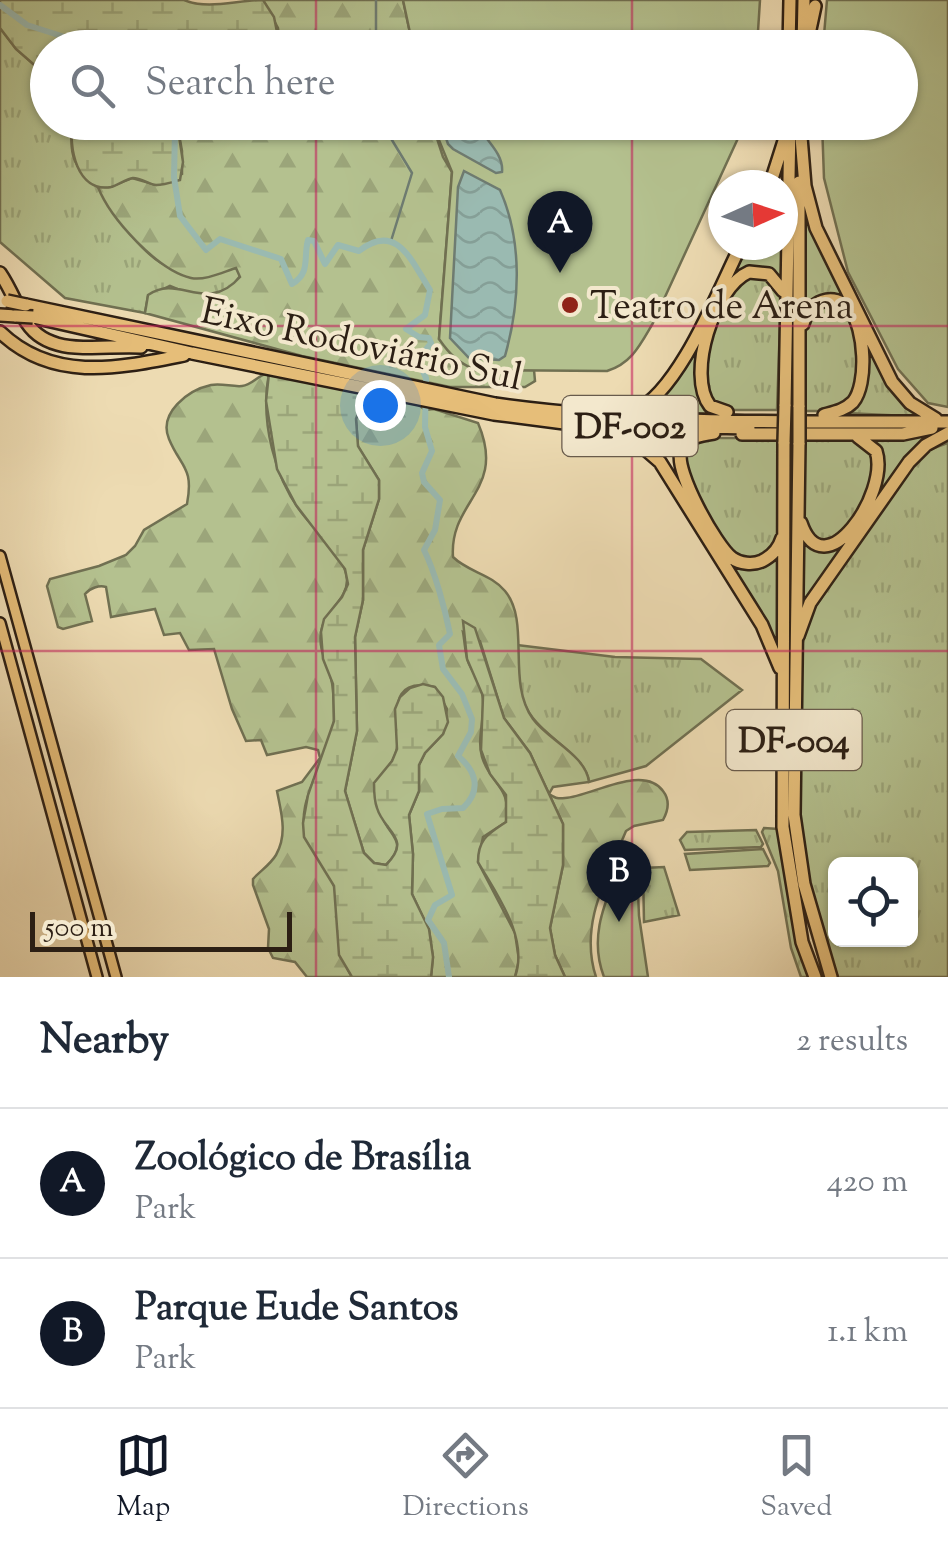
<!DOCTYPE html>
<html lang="en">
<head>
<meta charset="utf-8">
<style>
	body { margin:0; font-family:"Sorts Mill Goudy",serif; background:#f2f2f3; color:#1f2937 }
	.controls { position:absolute; right:30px; bottom:30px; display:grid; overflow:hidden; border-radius:15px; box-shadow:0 2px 8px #0004 }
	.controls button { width:90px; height:90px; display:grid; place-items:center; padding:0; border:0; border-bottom:2px solid #e0e1e3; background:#fff; color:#1f2937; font:50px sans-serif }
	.compass { position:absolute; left:708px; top:170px; width:90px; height:90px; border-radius:50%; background:#fff; box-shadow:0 2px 8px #0004; rotate:87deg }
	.scale { position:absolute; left:30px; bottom:25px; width:262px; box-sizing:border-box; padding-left:10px; border:5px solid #2c1f14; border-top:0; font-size:28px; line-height:35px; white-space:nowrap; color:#2c1f14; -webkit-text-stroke:8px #f3e8cd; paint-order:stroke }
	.you { position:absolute; left:380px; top:405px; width:35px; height:35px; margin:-25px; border:8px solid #fff; border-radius:50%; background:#1a73e8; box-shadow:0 0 0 15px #1a73e833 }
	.badge { display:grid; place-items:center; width:65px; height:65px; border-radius:50%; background:#111827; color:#fff; font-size:32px; font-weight:700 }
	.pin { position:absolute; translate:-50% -82px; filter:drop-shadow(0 2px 5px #0008) }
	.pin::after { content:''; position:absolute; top:52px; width:35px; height:30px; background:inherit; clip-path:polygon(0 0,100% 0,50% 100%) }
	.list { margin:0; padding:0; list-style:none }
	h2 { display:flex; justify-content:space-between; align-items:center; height:130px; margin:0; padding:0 40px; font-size:42px }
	h2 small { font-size:32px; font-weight:400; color:#747a83 }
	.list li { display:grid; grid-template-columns:65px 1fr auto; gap:30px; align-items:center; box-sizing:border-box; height:150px; padding:0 40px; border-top:2px solid #e0e1e3 }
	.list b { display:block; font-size:38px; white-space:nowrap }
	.list p { margin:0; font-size:32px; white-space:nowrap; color:#747a83 }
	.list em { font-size:32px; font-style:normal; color:#747a83 }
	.icon { flex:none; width:55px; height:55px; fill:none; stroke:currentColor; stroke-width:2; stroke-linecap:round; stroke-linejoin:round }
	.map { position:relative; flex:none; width:948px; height:977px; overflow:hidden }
	.search { position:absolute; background:#fff; box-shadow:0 2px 8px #0004; left:30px; right:30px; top:30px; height:110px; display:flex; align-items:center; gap:25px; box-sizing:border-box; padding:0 35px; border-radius:55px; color:#747a83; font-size:38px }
	.sheet { height:430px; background:#fff }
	nav { display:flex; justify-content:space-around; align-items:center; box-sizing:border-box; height:140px; border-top:2px solid #e0e1e3; background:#fff; font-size:28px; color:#747a83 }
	nav a { display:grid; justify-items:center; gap:5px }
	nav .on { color:#111827 }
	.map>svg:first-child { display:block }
	.grass { fill:url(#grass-tufts); stroke:#707052; stroke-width:2.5; fill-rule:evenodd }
	.forest { fill:url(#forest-firs); stroke:#707052; stroke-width:2.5 }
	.wetland { fill:url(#wetland-marsh); stroke:#707052; stroke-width:2.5 }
	.park { fill:#b4c18f; stroke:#707052; stroke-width:2.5 }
	.water { fill:url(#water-waves); stroke:#6e7c72; stroke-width:2.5 }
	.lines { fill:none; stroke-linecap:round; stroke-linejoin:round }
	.stream { stroke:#6e7c72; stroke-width:2.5 }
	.river { stroke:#9abab1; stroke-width:6 }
	.major-casing { stroke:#2c1f14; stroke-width:14 }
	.highway-casing { stroke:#2c1f14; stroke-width:16 }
	.major { stroke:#e6be79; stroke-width:9 }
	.highway { stroke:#e6be79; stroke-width:11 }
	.highway-bridge-casing { stroke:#2c1f14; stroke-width:16; stroke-linecap:butt }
	.highway-bridge { stroke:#e6be79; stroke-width:11 }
	.grid { fill:none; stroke:#c2185b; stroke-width:2.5; stroke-opacity:0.55 }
	.poi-dot { fill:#8f2418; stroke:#f3e8cd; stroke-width:4 }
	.labels { text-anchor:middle; stroke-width:8; stroke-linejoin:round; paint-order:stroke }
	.shield { fill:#f3e8cd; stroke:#685b4c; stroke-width:2.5 }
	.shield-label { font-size:35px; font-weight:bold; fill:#2c1f14 }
	.poi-label { font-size:38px; fill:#2c1f14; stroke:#f3e8cd; text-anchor:start }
	.street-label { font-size:38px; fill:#2c1f14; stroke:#f3e8cd }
</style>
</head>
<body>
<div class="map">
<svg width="948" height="977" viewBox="0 0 948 977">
	<defs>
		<pattern id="grass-tufts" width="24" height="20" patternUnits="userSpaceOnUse" patternTransform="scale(2.5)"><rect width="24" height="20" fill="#b4c18f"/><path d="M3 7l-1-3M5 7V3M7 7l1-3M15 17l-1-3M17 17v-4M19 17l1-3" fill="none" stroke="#9ba57a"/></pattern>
		<pattern id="forest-firs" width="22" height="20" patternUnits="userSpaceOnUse" patternTransform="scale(2.5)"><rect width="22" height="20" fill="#b4c18f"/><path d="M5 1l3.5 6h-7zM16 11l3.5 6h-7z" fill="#9ba57a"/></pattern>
		<pattern id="wetland-marsh" width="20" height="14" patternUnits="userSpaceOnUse" patternTransform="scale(2.5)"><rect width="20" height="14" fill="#b4c18f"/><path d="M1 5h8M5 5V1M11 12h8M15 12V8" fill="none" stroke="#9ba57a"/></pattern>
		<pattern id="water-waves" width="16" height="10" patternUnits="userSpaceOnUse" patternTransform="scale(2.5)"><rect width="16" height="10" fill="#9abab1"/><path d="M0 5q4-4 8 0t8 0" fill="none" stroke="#859f97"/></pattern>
	</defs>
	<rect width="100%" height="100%" fill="#eddbb2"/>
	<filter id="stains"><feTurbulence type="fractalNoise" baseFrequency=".002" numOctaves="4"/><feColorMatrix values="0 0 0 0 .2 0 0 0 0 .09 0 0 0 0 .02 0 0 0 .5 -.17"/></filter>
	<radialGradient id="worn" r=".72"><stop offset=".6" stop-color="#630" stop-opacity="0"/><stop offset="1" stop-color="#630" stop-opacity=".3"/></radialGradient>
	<path class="grass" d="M 0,28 L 16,49 L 47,76 L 48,122 L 73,123 C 71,135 70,149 75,161 C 81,175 94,180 100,190 C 113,214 146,261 174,269 C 188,274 221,268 237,268 L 240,276 C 236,281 233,286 228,289 C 213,299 185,293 170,286 L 148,296 L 145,313 L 65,298 L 0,242 Z
		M 803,198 L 854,312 L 815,299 L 802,312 Z
		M 744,245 L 783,245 L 782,281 L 775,274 L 744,269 L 730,279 Z
		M 763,274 L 781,294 L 777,410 L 729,410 L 708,399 C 700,344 713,325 739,279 Z
		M 835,304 C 865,326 858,364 854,397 L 831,411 L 805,411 L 805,328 L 814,307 Z
		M 712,311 C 702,344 681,389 714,413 L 637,414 L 668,392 Z
		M 859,322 L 890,385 L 927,417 L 846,413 C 877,383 864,361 859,322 Z
		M 936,435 L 862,522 L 879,484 L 874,442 L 868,437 Z
		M 702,438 L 778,438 C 778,463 783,519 776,539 C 774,548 770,553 762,556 C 724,575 692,483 682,457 L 685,450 Z
		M 805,438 C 837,439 862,430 876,464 L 860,513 L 830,541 L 815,538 L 803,523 Z
		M 948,443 L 948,977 L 838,977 L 814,918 L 797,829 L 799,659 L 809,616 L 845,563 L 923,452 ZM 836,864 L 910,864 L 910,939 L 836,939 Z
		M 800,534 L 836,547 L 853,536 L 799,619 Z
		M 713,538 L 738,564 L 782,548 L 780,655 Z
		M 517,645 L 615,657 L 701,659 L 742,690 L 646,766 L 589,782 C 586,755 541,736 527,709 C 516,689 518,667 517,645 Z
		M 764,828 L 778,829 L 811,977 L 801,977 L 791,948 L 778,871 L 762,832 Z
		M 756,830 L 763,844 L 761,847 L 685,850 L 680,840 L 687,832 Z
		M 664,867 L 679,915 L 644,922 L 643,868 Z"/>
	<path class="forest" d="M 263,0 L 403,0 L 413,47 L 280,47 L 278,28 Z
		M 177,123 L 432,123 L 443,157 L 452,172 L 439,339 L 475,370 L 534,370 L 535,381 L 525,387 L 450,387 L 302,356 L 145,313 L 148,295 C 179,273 206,315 240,277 L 236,268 C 223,272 205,281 191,278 C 157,270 110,218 98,187 L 110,187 L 132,178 L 156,185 L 182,174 L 182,151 Z
		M 269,373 C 260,420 274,480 305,517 C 318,533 345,556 347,579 C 348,600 324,611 321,632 C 318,652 329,664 332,683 C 334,694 334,709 334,721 C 333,743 310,781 305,807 C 297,849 326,855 335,889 C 342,921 333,948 352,977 L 307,977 L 295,962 L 273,958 L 268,948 L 269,929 L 253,885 L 253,879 C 260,871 270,865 276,855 C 288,834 281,812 277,791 L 302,782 L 320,758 L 318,750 L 306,747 L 267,755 L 261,740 L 246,741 L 232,709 L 214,649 L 189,650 L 180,633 L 164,635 L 155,609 L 111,617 L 106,587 C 99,585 90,588 85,594 L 92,621 L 63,629 L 58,627 L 47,586 L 50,579 L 99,566 L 126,555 L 135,546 L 144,530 L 187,504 C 194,467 181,468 169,439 C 158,413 188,390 211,385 C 222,383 232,387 242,386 C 253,385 257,375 269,373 Z
		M 365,394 L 414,401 L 425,410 L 434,409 L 478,423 C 507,491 449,500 453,557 C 468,572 491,574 505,591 C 531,622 506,682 533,719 C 548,740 586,755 589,782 L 553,787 L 549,794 C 556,798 557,799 565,798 C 590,797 643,763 663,791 C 670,800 668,811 663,820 L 634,826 L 626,831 C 606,879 579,925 596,977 L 565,977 L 555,955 L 550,928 L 563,865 L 563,824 L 530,753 L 504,718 L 480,641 L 463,632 C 465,643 465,655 469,664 C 474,674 480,682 482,693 C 487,715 476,736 482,757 C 491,786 512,786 506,822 L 483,837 L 478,862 L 515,933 L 519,960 L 515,977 L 431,977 L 433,957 L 429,930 L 412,894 L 413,854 L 409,815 L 419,791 L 419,765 L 425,753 L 443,734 L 447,709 L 435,687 C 384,676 401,719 397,748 C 395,762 383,773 375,783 C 377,794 378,805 382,816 C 389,837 410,841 386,865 L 374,863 L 364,853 L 345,791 L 357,731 L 355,637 L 363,600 L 363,550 L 379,499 L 379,480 L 358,447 L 356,419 Z"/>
	<path class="wetland" d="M 0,0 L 184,0 C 208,10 237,0 263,0 L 274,17 L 280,47 L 151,48 L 127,42 L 115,44 L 114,47 L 48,48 L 47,76 L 16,49 L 0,28 Z
		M 73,123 L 177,123 L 183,162 L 180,180 C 173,182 164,185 156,185 C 149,184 141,178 133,178 C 126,179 118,185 111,187 C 77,193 68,147 73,123 Z
		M 269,373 L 365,394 L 356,419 L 358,446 L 379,480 L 379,499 L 363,550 L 363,600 L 355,637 L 357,731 L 345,791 L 364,853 L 374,863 L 386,865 C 413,838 384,832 377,808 C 374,800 374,791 374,783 L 392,761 L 397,749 L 395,709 L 400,697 L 410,688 L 423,684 L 435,687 L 443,697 L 448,722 L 443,734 L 425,753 L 419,765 L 419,791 L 409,815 L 413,854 L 412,894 L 429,929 L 433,957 L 431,977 L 352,977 L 339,955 L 334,886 L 304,837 L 303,823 L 308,795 L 334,721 L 333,684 L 323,659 L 321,632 L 324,619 L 342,597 L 348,584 L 345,569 L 296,505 L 277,469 L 266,401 Z
		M 463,621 L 475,628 L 504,718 L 530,753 L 563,824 L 563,865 L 550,928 L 555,955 L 565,977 L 515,977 C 529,938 497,895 478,862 C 478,839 488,834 506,822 L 506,795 L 490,774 L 481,750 L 483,696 L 467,659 Z"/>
	<path class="park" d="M 403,0 L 760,0 L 757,47 L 413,47 Z
		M 827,0 L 948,0 L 948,407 L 928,403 L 898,369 L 848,272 L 824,178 L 822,123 L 900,122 L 900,48 L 823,47 Z
		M 432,123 L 745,123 L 653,323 C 640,345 632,363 607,371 L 475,370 C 458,362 450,355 439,339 L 452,172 Z
		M 763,849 L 770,863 L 768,866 L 690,870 L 685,854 Z
		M 637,867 L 639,916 L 648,977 L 604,977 C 589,938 604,905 618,869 Z"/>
	<path class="water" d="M 441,123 L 463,123 L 469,128 L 471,123 L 476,123 C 484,139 504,153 502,172 L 496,173 L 453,149 L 448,144 Z
		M 464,171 L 500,190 C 523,242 520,303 505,356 L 499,360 L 469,358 L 450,338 L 458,187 Z"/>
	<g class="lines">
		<path class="stream" d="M 376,0 L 376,48
			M 381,122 L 412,173 L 391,241"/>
		<path class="river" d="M 0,5 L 27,25 L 71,39 L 78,48
			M 156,122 L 175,131 L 174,177 L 180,216 L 206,250 L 220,239 L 281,259 L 292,284 C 311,273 303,258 308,240 L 314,241 L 325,264 L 338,245 L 359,251 C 397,221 412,262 430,290 L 425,315 L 406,329 L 419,337 L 429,338 L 431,343 L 418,360 L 426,378 L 425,427 L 432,451 L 422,473 L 424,482 L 440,500 L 435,530 L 424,550 C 435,572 445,609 450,634 L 439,645 L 443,669 L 462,694 L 472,719 L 471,732 L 458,756 C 476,771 482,790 463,808 L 442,809 L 427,814 L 452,895 L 435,905 L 428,920 L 444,943 L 449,977"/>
		<g class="major-casing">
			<path id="major" d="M 0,556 L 116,977
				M 0,623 L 97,977"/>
		</g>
		<g class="highway-casing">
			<path id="highway" d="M 809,34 L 815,6
				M 789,48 L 790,0
				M 803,48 L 804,0
				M 801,137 L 805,186 L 816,228 L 892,382 L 910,403 L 936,419
				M 799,182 L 799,407
				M 770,185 L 784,141
				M 0,273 C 11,289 17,307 27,323 C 51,359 104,344 141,347
				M 26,305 L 495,404 C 645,425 797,422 948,422
				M 0,315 L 16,316
				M 33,317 L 192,353 L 494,414 L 572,424 L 749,428
				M 803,324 C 808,302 834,290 850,310 C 865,328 868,384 853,402 C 845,410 835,412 824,415
				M 0,332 C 53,383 119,368 184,355
				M 785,406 L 790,122
				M 635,411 C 679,392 719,289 741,245
				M 727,412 L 710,406 C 686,375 714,287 749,272 L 769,274 L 783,291
				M 597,431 L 638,443 L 660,462 L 762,625 L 780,668
				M 714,433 C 700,435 686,437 681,452 C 674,470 716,546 732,558 C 740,564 753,565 762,561 C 772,556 779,548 782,538
				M 742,434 L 903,434 L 932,428
				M 784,442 L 783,827 L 802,942 L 815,977
				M 799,443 L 794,815 L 804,884 L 831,977
				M 801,523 C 824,590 890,493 876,451 L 858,437
				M 798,636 L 810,603 L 909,462 L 926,445 L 948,433"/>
		</g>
		<use href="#major" class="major"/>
		<use href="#highway" class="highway"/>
		<g class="highway-bridge-casing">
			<path id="highway-bridge" d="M 7,301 L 26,305
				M 16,316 L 33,317
				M 784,442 L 785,406
				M 799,443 L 799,407"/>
		</g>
		<use href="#highway-bridge" class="highway-bridge"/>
	</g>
	<path class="grid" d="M 316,0 L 316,48M 632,0 L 632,48M 316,122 L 316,977M 632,122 L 632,977M 0,326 L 948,326M 0,651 L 948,651"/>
	<circle class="poi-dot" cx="570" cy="305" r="10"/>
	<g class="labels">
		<g class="shield">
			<rect x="562.5" y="396" width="135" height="60" rx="8"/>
			<rect x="726.5" y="710" width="135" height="60" rx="8"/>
		</g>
		<g class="shield-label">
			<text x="630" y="438">DF-002</text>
			<text x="794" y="752">DF-004</text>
		</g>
		<g class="poi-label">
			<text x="590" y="318">Teatro de Arena</text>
		</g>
		<g class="street-label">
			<text transform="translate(362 343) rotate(12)" y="13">Eixo Rodoviário Sul</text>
		</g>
	</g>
	<rect width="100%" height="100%" filter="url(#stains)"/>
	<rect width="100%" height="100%" fill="url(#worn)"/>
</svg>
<div class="controls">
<button><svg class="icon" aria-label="locate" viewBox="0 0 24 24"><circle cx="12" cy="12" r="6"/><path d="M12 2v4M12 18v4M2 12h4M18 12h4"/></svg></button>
</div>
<svg class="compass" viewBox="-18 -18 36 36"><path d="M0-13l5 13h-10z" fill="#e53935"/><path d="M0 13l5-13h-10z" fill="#747a83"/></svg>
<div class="scale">500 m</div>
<div class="you"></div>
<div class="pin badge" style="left:560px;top:273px">A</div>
<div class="pin badge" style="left:619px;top:922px">B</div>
<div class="search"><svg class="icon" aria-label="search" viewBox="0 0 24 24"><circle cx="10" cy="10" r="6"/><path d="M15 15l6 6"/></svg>Search here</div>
</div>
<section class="sheet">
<h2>Nearby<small>2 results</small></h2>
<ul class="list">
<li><span class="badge">A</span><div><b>Zoológico de Brasília</b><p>Park</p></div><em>420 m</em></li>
<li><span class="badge">B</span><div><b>Parque Eude Santos</b><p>Park</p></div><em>1.1 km</em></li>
</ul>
</section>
<nav>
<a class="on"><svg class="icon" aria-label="map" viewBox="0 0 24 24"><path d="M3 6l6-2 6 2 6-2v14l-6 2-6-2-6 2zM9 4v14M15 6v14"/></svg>Map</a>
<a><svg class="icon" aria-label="directions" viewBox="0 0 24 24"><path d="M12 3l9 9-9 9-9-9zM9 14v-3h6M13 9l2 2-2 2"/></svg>Directions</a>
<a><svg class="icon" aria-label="saved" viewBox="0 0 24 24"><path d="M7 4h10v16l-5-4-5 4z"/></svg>Saved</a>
</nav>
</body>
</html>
